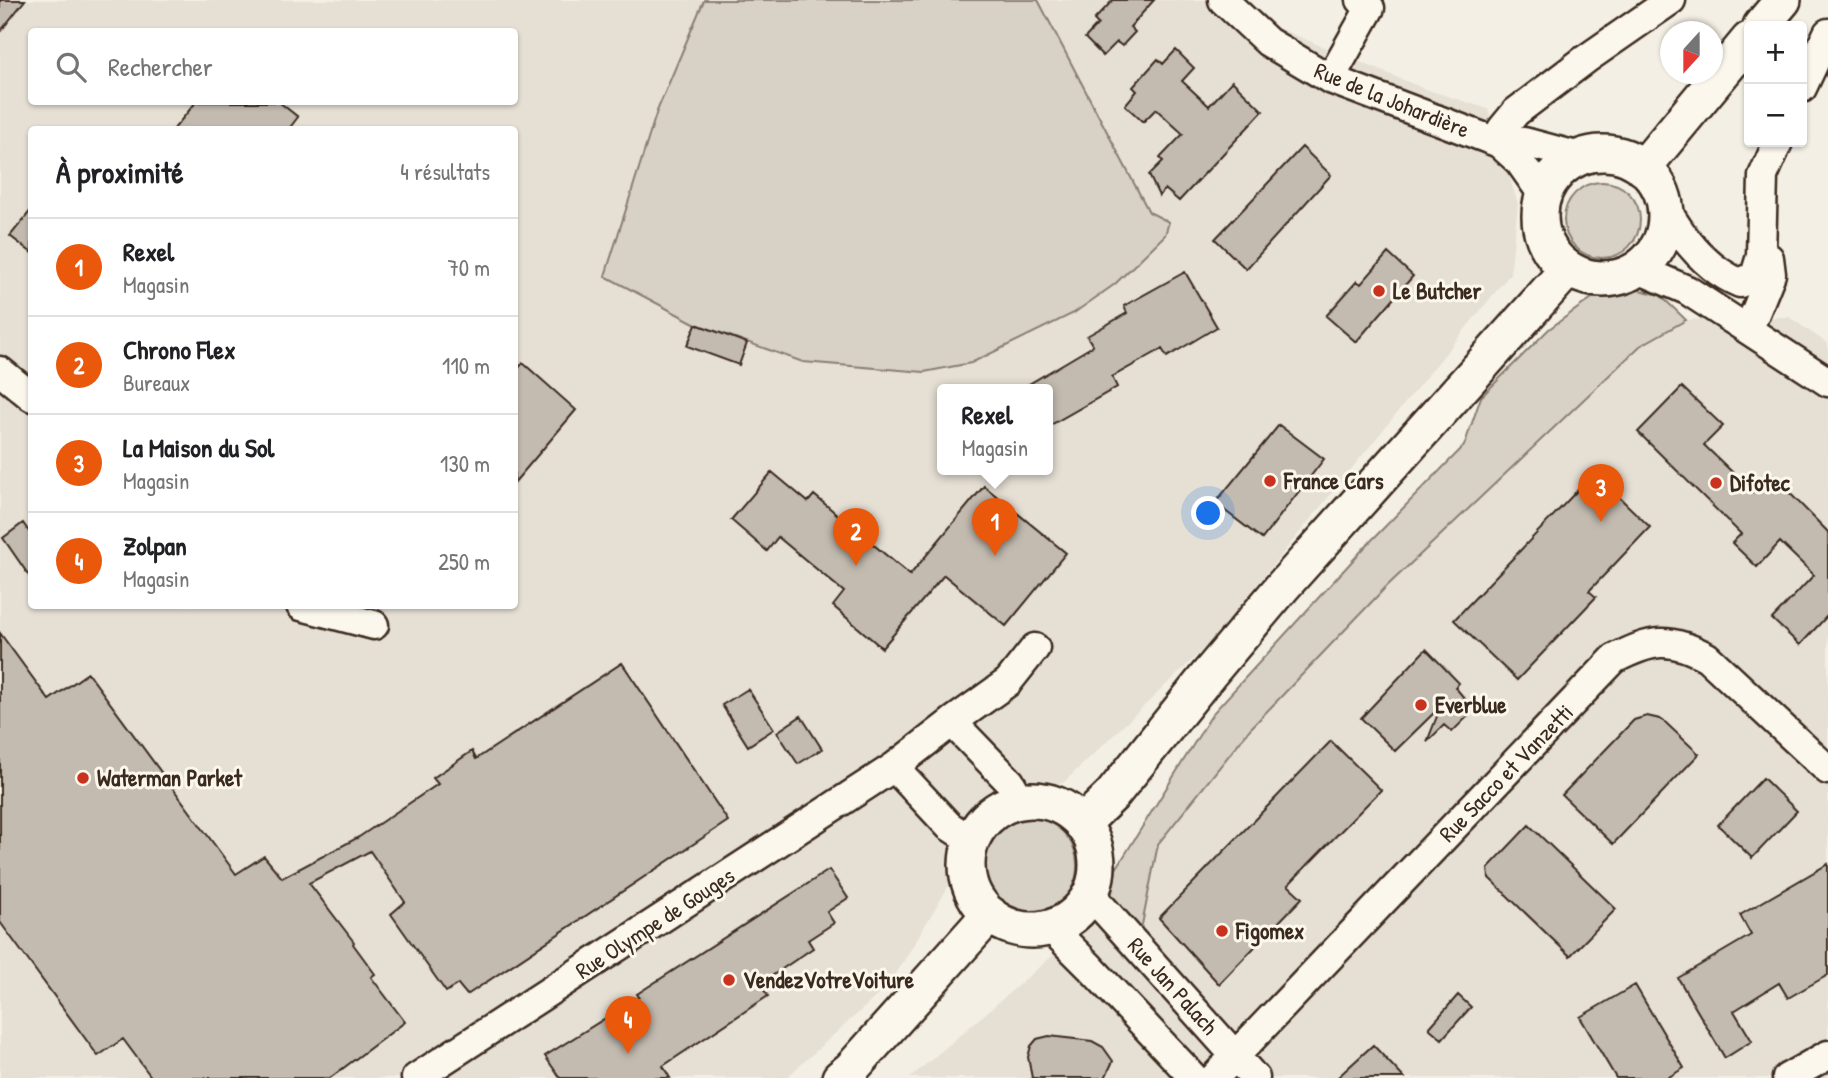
<!DOCTYPE html>
<html lang="fr">
<head>
<meta charset="utf-8">
<style>
	body { margin:0; font-family:"Patrick Hand",sans-serif; background:#f2f2f2; color:#202124 }
	.controls { position:absolute; right:21px; top:21px; display:grid; overflow:hidden; border-radius:7px; box-shadow:0 2px 5px #0004 }
	.controls button { width:63px; height:63px; display:grid; place-items:center; padding:0; border:0; border-bottom:2px solid #e0e0e0; background:#fff; color:#202124; font:35px sans-serif }
	.compass { position:absolute; left:1660px; top:21px; width:63px; height:63px; border-radius:50%; background:#fff; box-shadow:0 2px 5px #0004; rotate:201deg }
	.you { position:absolute; left:1209px; top:514px; width:24px; height:24px; margin:-18px; border:5px solid #fff; border-radius:50%; background:#1a73e8; box-shadow:0 0 0 10px #1a73e833 }
	.badge { display:grid; place-items:center; width:46px; height:46px; border-radius:50%; background:#ea580c; color:#fff; font-size:23px; font-weight:700 }
	.pin { position:absolute; translate:-50% -58px; filter:drop-shadow(0 2px 4px #0008) }
	.pin::after { content:''; position:absolute; top:37px; width:24px; height:21px; background:inherit; clip-path:polygon(0 0,100% 0,50% 100%) }
	.popup { position:absolute; left:937px; top:384px; width:116px; height:91px; box-sizing:border-box; display:grid; place-content:center; border-radius:7px; background:#fff; filter:drop-shadow(0 2px 5px #0005); font-size:23px; white-space:nowrap; color:#757577 }
	.popup b { font-size:26px; color:#202124 }
	.popup::after { content:''; position:absolute; left:50%; top:100%; margin-left:-14px; border:14px solid transparent; border-top-color:#fff }
	.list { margin:0; padding:0; list-style:none }
	h2 { display:flex; justify-content:space-between; align-items:center; height:91px; margin:0; padding:0 28px; font-size:30px }
	h2 small { font-size:23px; font-weight:400; color:#757577 }
	.list li { display:grid; grid-template-columns:46px 1fr auto; gap:21px; align-items:center; box-sizing:border-box; height:98px; padding:0 28px; border-top:2px solid #e0e0e0 }
	.list b { display:block; font-size:26px; white-space:nowrap }
	.list p { margin:0; font-size:23px; white-space:nowrap; color:#757577 }
	.list em { font-size:23px; font-style:normal; color:#757577 }
	.icon { flex:none; width:38px; height:38px; fill:none; stroke:currentColor; stroke-width:2; stroke-linecap:round; stroke-linejoin:round }
	.map { position:relative; flex:none; width:1828px; height:1078px; overflow:hidden }
	.search { position:absolute; background:#fff; box-shadow:0 2px 5px #0004; left:28px; top:28px; width:490px; height:77px; display:flex; align-items:center; gap:18px; box-sizing:border-box; padding:0 24px; border-radius:7px; color:#757577; font-size:26px }
	.panel { position:absolute; background:#fff; box-shadow:0 2px 5px #0004; left:28px; top:126px; width:490px; height:483px; border-radius:7px }
	.map>svg:first-child { display:block }
	.built { fill:#e5dfd4; fill-rule:evenodd }
	.green { fill:#d8d1c6; stroke:#8a7e72; stroke-width:2 }
	.building { fill:#c3bbb0; stroke:#3b2a1e; stroke-width:2 }
	.lines { fill:none; stroke-linecap:round; stroke-linejoin:round }
	.minor-casing { stroke:#3b2a1e; stroke-width:33 }
	.major-casing { stroke:#3b2a1e; stroke-width:40 }
	.minor { stroke:#fbf7ec; stroke-width:28 }
	.major { stroke:#fbf7ec; stroke-width:35 }
	.poi-dot { fill:#c8321e; stroke:#fbf7ec; stroke-width:2.5 }
	.labels { text-anchor:middle; stroke-width:6; stroke-linejoin:round; paint-order:stroke }
	.street-label { font-size:23px; fill:#3b2a1e; stroke:#fbf7ec }
	.poi-label { font-size:23px; font-weight:bold; fill:#3b2a1e; stroke:#fbf7ec; text-anchor:start }
</style>
</head>
<body>
<div class="map">
<svg width="1828" height="1078" viewBox="0 0 1828 1078">
	<rect width="100%" height="100%" fill="#f3efe4"/>
	<filter id="ink" filterUnits="userSpaceOnUse"><feTurbulence type="fractalNoise" baseFrequency=".0143" numOctaves="2"/><feDisplacementMap in="SourceGraphic" scale="14" xChannelSelector="R" yChannelSelector="G"/><feConvolveMatrix kernelMatrix="1 2 1 2 8 2 1 2 1" color-interpolation-filters="sRGB"/></filter>
	<g filter="url(#ink)">
		<path class="built" d="M 0,0 L 1248,0 L 1278,28 L 1425,89 L 1488,109 L 1518,204 L 1510,274 L 1208,645 L 1063,783 L 1030,785 L 1004,791 L 981,805 L 949,848 L 948,887 L 890,984 L 786,1078 L 0,1078 ZM 32,32 L 514,32 L 514,102 L 32,102 ZM 32,130 L 514,130 L 514,606 L 32,606 ZM 942,390 L 1048,390 L 1048,470 L 942,470 Z
			M 1789,317 L 1828,344 L 1828,1078 L 910,1078 L 1077,935 L 1111,898 L 1141,929 L 1158,844 L 1250,729 L 1386,587 L 1640,346 L 1686,320 Z"/>
		<path class="green" d="M 704,0 L 1038,0 L 1149,212 L 1169,222 L 1165,235 L 1115,284 L 1074,313 L 971,363 L 924,372 L 803,362 L 696,324 L 605,276 L 657,111 Z
			M1564 220a38 38 0 1 1 76 0a38 38 0 1 1-76 0Z
			M 1639,290 L 1660,295 L 1686,320 L 1640,346 L 1386,587 L 1250,729 L 1158,844 L 1141,930 L 1111,898 L 1116,869 L 1213,713 L 1365,547 L 1464,446 L 1481,397 L 1549,329 L 1592,298 Z
			M981 866a48 48 0 1 1 96 0a48 48 0 1 1-96 0Z"/>
		<path class="building" d="M 0,0 L 25,0 L 0,32 Z
			M 1113,0 L 1154,0 L 1130,27 L 1135,32 L 1122,46 L 1117,42 L 1103,56 L 1085,38 L 1098,24 L 1094,20 Z
			M 1176,50 L 1194,68 L 1182,81 L 1209,106 L 1232,81 L 1263,111 L 1179,201 L 1165,189 L 1159,196 L 1149,175 L 1163,161 L 1160,158 L 1183,134 L 1156,109 L 1143,122 L 1125,105 L 1137,91 L 1133,87 L 1158,59 L 1163,64 Z
			M 196,102 L 279,102 L 298,117 L 288,130 L 173,130 Z
			M 1302,147 L 1331,175 L 1246,269 L 1215,239 Z
			M 32,209 L 32,253 L 10,236 Z
			M 1388,253 L 1413,276 L 1356,342 L 1326,316 L 1357,281 L 1361,284 Z
			M 1185,272 L 1217,327 L 1167,357 L 1162,349 L 1112,377 L 1117,387 L 1047,427 L 1047,390 L 1019,390 L 1093,346 L 1087,336 L 1127,313 L 1124,306 Z
			M 696,324 L 747,343 L 739,365 L 687,346 Z
			M 523,363 L 576,410 L 514,483 L 514,373 Z
			M 1682,387 L 1723,426 L 1704,445 L 1753,492 L 1771,474 L 1828,532 L 1828,615 L 1800,645 L 1772,619 L 1814,575 L 1780,542 L 1757,567 L 1732,543 L 1741,534 L 1638,432 Z
			M 1279,425 L 1324,459 L 1262,539 L 1215,503 Z
			M 772,472 L 808,502 L 814,495 L 910,575 L 984,486 L 1066,553 L 1006,626 L 944,575 L 882,648 L 833,606 L 844,592 L 778,537 L 767,551 L 731,520 Z
			M 1594,473 L 1650,527 L 1589,591 L 1596,597 L 1517,680 L 1454,620 Z
			M 23,523 L 32,536 L 32,580 L 3,538 Z
			M 0,633 L 49,700 L 88,673 L 236,874 L 264,856 L 282,878 L 359,837 L 438,784 L 433,778 L 472,751 L 476,759 L 622,663 L 728,821 L 467,995 L 458,984 L 446,992 L 391,914 L 405,902 L 370,851 L 309,883 L 354,942 L 353,944 L 375,974 L 371,977 L 405,1022 L 330,1078 L 152,1078 L 123,1039 L 98,1056 L 0,922 Z
			M 1426,649 L 1459,683 L 1455,687 L 1474,710 L 1452,732 L 1444,725 L 1427,742 L 1441,706 L 1395,751 L 1361,718 Z
			M 748,689 L 774,729 L 748,746 L 722,705 Z
			M 801,716 L 822,749 L 798,764 L 777,732 Z
			M 1647,716 L 1660,719 L 1666,723 L 1699,754 L 1613,844 L 1562,795 L 1634,720 Z
			M 1331,741 L 1381,790 L 1288,885 L 1302,898 L 1219,984 L 1159,918 Z
			M 1763,778 L 1797,811 L 1752,858 L 1718,825 Z
			M 1529,825 L 1616,909 L 1570,956 L 1489,878 L 1488,868 Z
			M 1828,864 L 1828,975 L 1788,998 L 1779,983 L 1734,1011 L 1752,1041 L 1725,1058 L 1678,978 L 1751,935 L 1740,915 Z
			M 829,870 L 848,898 L 827,912 L 834,923 L 808,940 L 813,948 L 760,984 L 768,996 L 663,1066 L 670,1078 L 560,1078 L 545,1056 L 639,997 L 637,994 Z
			M 1635,985 L 1684,1068 L 1667,1078 L 1616,1078 L 1580,1017 Z
			M 1458,995 L 1471,1007 L 1442,1039 L 1429,1028 Z
			M 1049,1036 L 1092,1041 L 1103,1047 L 1113,1061 L 1105,1078 L 1032,1078 L 1028,1057 L 1031,1046 L 1037,1039 Z
			M 1373,1045 L 1404,1078 L 1337,1078 Z"/>
		<g class="lines">
			<g class="minor-casing">
				<path id="minor" d="M 1223,0 L 1268,42 L 1330,79 L 1499,143 L 1519,161 L 1543,195
					M 1330,79 L 1370,8 L 1361,0
					M 1802,88 L 1828,33
					M 1499,143 L 1502,129 L 1516,112 L 1586,59 L 1671,0
					M 1499,143 L 1524,142 L 1580,157
					M 1666,209 C 1683,239 1708,270 1740,283 L 1755,276 L 1761,256 L 1763,176 L 1778,142
					M 1638,269 L 1687,290 L 1828,382
					M 1749,328 L 1771,274 L 1769,258
					M 0,371 L 32,397
					M 301,606 L 374,625
					M 952,722 L 1010,782 L 1021,801
					M 894,767 L 949,826 L 972,841
					M 1090,894 L 1255,1078
					M 1050,927 L 1090,967 L 1194,1078
					M 416,1078 L 894,767 L 952,722 L 1008,682 L 1035,648
					M 1214,1078 L 1614,659 C 1651,640 1669,636 1707,657 L 1828,770
					M 1787,1078 L 1828,1055"/>
			</g>
			<g class="major-casing">
				<path id="major" d="M 1761,26 L 1783,0
					M1540 216a63 63 0 1 1 126 0a63 63 0 1 1-126 0Z
					M 1643,168 L 1749,40
					M967 865a65 65 0 1 1 130 0a65 65 0 1 1-130 0Z
					M 1082,824 L 1112,795 L 1209,674 L 1283,586 L 1568,269
					M 840,1078 L 851,1069 L 990,914"/>
			</g>
			<use href="#minor" class="minor"/>
			<use href="#major" class="major"/>
		</g>
	</g>
	<g class="poi-dot">
		<circle cx="1379" cy="291" r="7"/>
		<circle cx="1270" cy="481" r="7"/>
		<circle cx="1716" cy="483" r="7"/>
		<circle cx="1421" cy="705" r="7"/>
		<circle cx="83" cy="778" r="7"/>
		<circle cx="1222" cy="931" r="7"/>
		<circle cx="729" cy="980" r="7"/>
	</g>
	<g class="labels">
		<g class="street-label">
			<text transform="translate(1392 100) rotate(22)" y="8">Rue de la Johardière</text>
			<text transform="translate(1506 773) rotate(-46)" y="8">Rue Sacco et Vanzetti</text>
			<text transform="translate(655 923) rotate(-33)" y="8">Rue Olympe de Gouges</text>
			<text transform="translate(1173 986) rotate(48)" y="8">Rue Jan Palach</text>
		</g>
		<g class="poi-label">
			<text x="1393" y="299">Le Butcher</text>
			<text x="1284" y="489">France Cars</text>
			<text x="1730" y="491">Difotec</text>
			<text x="1435" y="713">Everblue</text>
			<text x="97" y="786">Waterman Parket</text>
			<text x="1236" y="939">Figomex</text>
			<text x="743" y="988">VendezVotreVoiture</text>
		</g>
	</g>
</svg>
<div class="controls">
<button>+</button>
<button>−</button>
</div>
<svg class="compass" viewBox="-18 -18 36 36"><path d="M0-13l5 13h-10z" fill="#e53935"/><path d="M0 13l5-13h-10z" fill="#757577"/></svg>
<div class="you"></div>
<div class="pin badge" style="left:995px;top:556px">1</div>
<div class="popup"><b>Rexel</b>Magasin</div>
<div class="pin badge" style="left:856px;top:566px">2</div>
<div class="pin badge" style="left:1601px;top:522px">3</div>
<div class="pin badge" style="left:628px;top:1054px">4</div>
<div class="search"><svg class="icon" aria-label="search" viewBox="0 0 24 24"><circle cx="10" cy="10" r="6"/><path d="M15 15l6 6"/></svg>Rechercher</div>
<section class="panel">
<h2>À proximité<small>4 résultats</small></h2>
<ul class="list">
<li><span class="badge">1</span><div><b>Rexel</b><p>Magasin</p></div><em>70 m</em></li>
<li><span class="badge">2</span><div><b>Chrono Flex</b><p>Bureaux</p></div><em>110 m</em></li>
<li><span class="badge">3</span><div><b>La Maison du Sol</b><p>Magasin</p></div><em>130 m</em></li>
<li><span class="badge">4</span><div><b>Zolpan</b><p>Magasin</p></div><em>250 m</em></li>
</ul>
</section>
</div>
</body>
</html>
